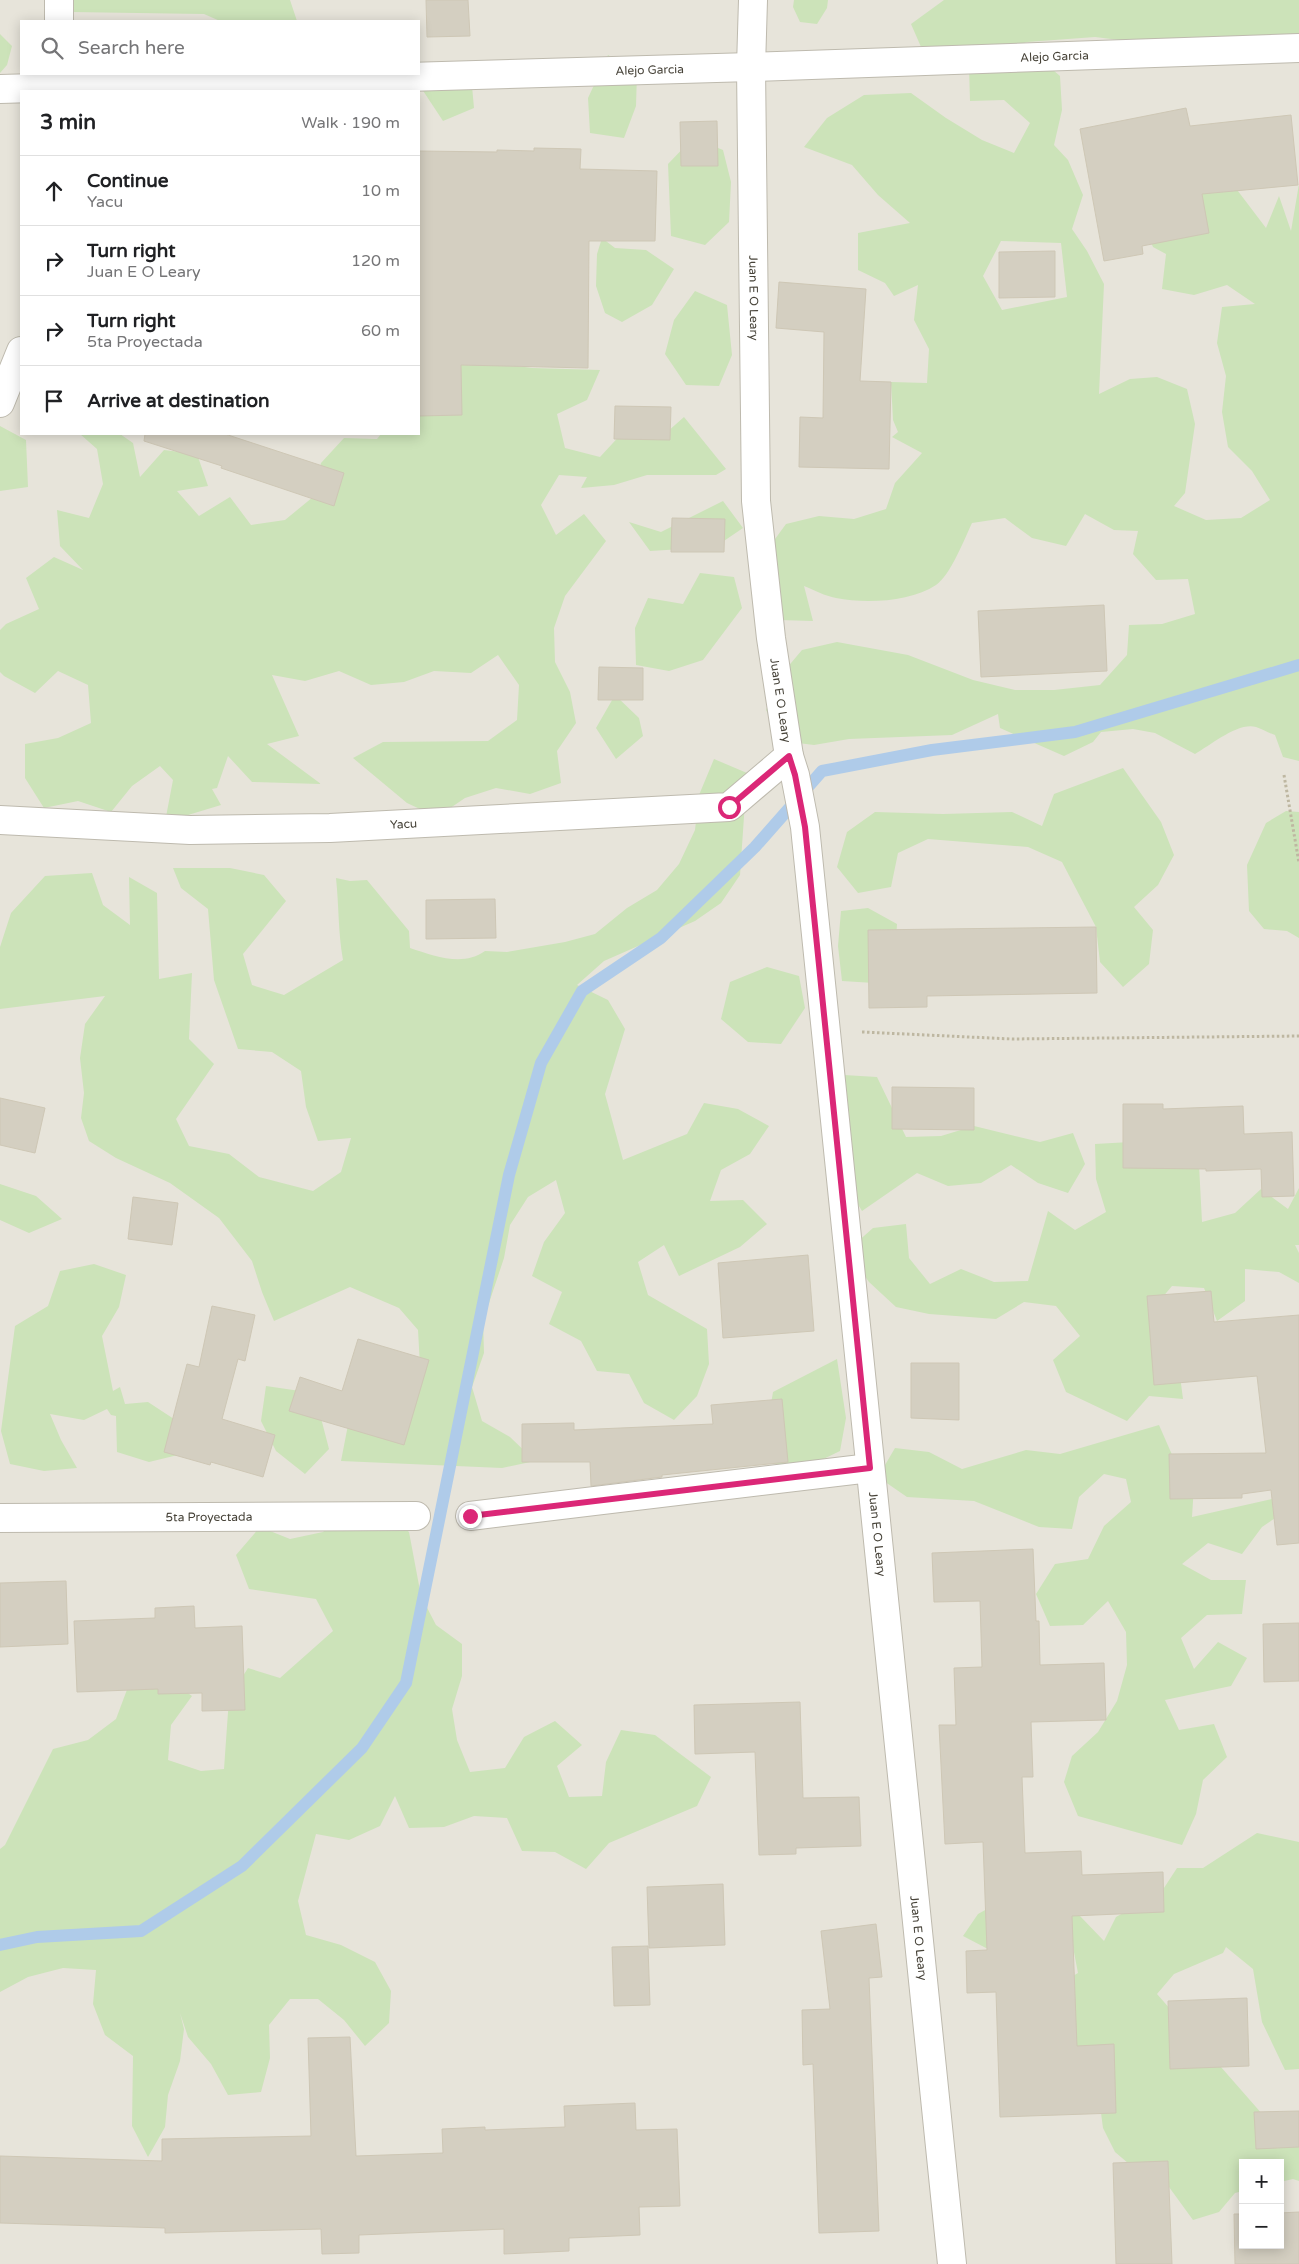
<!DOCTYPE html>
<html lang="en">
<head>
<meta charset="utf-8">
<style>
	body { margin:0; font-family:"Varela Round",sans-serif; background:#f2f2f2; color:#202124 }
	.controls { position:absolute; right:15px; bottom:15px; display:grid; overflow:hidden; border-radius:0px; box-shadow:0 2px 12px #0003 }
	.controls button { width:45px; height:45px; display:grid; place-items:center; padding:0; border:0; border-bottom:1px solid #e0e0e0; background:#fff; color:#202124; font:25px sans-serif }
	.stop { position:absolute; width:15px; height:15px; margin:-11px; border:4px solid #db2777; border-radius:50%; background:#fff }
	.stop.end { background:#db2777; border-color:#fff; box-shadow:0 1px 5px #0008 }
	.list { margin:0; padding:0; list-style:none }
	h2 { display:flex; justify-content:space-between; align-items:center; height:65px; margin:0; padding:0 20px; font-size:21px }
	h2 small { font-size:16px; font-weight:400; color:#757577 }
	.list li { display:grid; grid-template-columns:32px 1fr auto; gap:15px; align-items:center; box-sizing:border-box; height:70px; padding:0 20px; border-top:1px solid #e0e0e0 }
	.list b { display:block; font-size:19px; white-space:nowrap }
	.list p { margin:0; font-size:16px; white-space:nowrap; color:#757577 }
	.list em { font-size:16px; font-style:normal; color:#757577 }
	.icon { flex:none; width:28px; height:28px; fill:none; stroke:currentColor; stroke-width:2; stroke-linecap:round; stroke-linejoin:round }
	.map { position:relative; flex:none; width:1299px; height:2264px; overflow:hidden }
	.search { position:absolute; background:#fff; box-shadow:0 2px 12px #0003; left:20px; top:20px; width:400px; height:55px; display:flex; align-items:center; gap:12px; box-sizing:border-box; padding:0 18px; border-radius:0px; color:#757577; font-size:19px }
	.panel { position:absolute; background:#fff; box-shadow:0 2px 12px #0003; left:20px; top:90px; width:400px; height:345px; border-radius:0px }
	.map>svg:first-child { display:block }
	.residential { fill:#e7e4da; fill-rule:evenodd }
	.green { fill:#cce3b9; fill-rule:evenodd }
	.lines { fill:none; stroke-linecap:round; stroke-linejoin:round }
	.stream { stroke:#afcbe9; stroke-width:12 }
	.building { fill:#d4cfc1; stroke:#cec7b5 }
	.minor-casing { stroke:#bebaae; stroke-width:30 }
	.path { stroke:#beb7a1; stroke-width:3; stroke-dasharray:2.5 2.5; stroke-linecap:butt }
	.minor { stroke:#fff; stroke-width:28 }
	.route { stroke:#db2777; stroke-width:6 }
	.labels { text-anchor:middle; stroke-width:5; stroke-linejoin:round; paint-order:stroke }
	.street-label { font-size:12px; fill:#474339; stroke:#fff }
</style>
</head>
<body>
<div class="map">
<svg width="1299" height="2264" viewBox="0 0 1299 2264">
	<rect width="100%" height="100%" fill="#f4f2eb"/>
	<path class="residential" d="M 0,0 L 1299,0 L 1299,2264 L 0,2264 ZM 21,21 L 419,21 L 419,74 L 21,74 ZM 21,91 L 419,91 L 419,434 L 21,434 ZM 1243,2163 L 1280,2163 L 1280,2245 L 1243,2245 Z"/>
	<path class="green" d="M 67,0 L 290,0 L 297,21 L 220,21 L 204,14 L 71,12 Z
		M 794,0 L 828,0 L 827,8 L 817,24 L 800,22 L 793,7 Z
		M 944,0 L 1299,0 L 1299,56 L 1231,54 L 1095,37 L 1027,42 L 995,53 L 925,56 L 911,24 Z
		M 0,34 L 12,46 L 7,65 L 0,73 Z
		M 1032,52 L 1060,76 L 1062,110 L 1054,145 L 1068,160 L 1083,195 L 1072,229 L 1087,251 L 1104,284 L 1099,394 L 1130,379 L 1157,377 L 1187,389 L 1195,424 L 1185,493 L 1174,506 L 1206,520 L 1241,518 L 1270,500 L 1252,471 L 1228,447 L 1222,412 L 1226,376 L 1217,343 L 1222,307 L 1255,304 L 1227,285 L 1194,295 L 1162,289 L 1166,254 L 1153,247 L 1149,238 L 1191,162 L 1225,174 L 1266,228 L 1279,196 L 1291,231 L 1299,184 L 1299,761 L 1283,757 L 1275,735 C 1269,733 1262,729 1256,727 C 1238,722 1211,745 1195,754 L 1155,733 L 1133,729 L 1101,732 L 1093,742 L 1064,756 L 1000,728 L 998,714 L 952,735 L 849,739 L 814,745 L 782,741 L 766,710 L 780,676 L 802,650 L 837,642 L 908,655 L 973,680 L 1015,690 L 1054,690 L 1100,685 L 1127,655 L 1129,625 L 1162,624 L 1195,614 L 1188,579 L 1156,580 L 1133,554 L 1138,531 L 1114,530 L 1085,514 L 1066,546 L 1032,538 L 1005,518 L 972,523 C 965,538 950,576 936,585 C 911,602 865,604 836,598 C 825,596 814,590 804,586 L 813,621 L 779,620 L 767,550 L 786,524 L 819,516 L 854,519 L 886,509 L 895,483 L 922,453 L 892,437 L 898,432 L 893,420 L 891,382 L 927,383 L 929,349 L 914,320 L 918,285 L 894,296 L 885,283 L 858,270 L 858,233 L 910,223 L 878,195 L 852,165 L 804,147 L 827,118 L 864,95 L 911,93 L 946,118 L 982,140 L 1014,153 L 1030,123 L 1004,100 L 970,101 L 969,67 ZM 1001,241 L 1061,243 L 1067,297 L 1002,310 L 983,276 Z
		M 608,55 L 637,73 L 636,106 L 624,138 L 590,133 L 588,98 Z
		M 412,74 L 471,75 L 474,108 L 443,121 Z
		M 693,138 L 723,150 L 731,182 L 729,222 L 705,245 L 671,236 L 668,164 Z
		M 602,238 L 615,248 L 646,250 L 674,269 L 652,305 L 622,322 L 605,313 L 596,286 L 597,254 Z
		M 695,291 L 727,305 L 732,355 L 719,386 L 686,385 L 665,354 L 674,320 Z
		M 466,347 L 495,363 L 532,368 L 600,370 L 587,400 L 557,414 L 565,448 L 600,457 L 624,431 L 658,440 L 684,417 L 726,469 L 716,475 L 647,475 L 614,485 L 581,488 L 587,477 L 559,475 L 541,505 L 556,535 L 584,514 L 606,541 L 565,596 L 554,628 L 555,662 L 570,692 L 576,723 L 557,751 L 561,783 L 530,794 L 496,788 L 465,798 L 437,817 L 407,803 L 353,758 L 383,742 L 488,741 L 517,720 L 519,685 L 498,655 L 471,673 L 434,671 L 404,682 L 371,685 L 339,671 L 305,681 L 272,675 L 299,736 L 267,744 L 321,784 L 252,782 L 228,756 L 217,788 L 212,789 L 221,805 L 165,822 L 173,780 L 160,766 L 132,786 L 111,812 L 78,801 L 44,808 L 25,778 L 25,744 L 58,738 L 91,723 L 88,685 L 58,671 L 35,693 L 4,676 L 0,672 L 0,630 L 6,624 L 39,609 L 26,578 L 54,557 L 83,570 L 60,546 L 57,510 L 89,518 L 103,484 L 97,449 L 80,434 L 120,434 L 133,443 L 140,477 L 164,450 L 197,454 L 208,486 L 177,491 L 199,516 L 230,497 L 251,525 L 285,520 L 313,497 L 321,463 L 344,438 L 377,439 L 381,434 L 419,434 L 419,389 Z
		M 0,426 L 26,440 L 28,487 L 0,491 Z
		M 723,501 L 743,528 L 715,547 L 650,551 L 629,522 L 661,532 Z
		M 700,573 L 734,577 L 742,608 L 703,660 L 669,671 L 636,665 L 635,628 L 648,598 L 683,604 Z
		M 615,695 L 639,718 L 643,736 L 616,759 L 596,728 Z
		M 714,759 L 747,773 L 740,875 L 721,903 L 695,921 L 604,961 L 577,985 L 608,1000 L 625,1029 L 605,1094 L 623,1160 L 687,1134 L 704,1103 L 738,1109 L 769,1126 L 750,1154 L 721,1170 L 710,1201 L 743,1200 L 767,1224 L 740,1247 L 679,1276 L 664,1245 L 638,1262 L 648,1295 L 707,1329 L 709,1364 L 697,1396 L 674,1420 L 644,1403 L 629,1374 L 597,1371 L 581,1341 L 549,1324 L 562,1292 L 532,1276 L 544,1242 L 565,1213 L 556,1180 L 528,1197 L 510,1225 L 504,1258 L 483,1321 L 484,1353 L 472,1387 L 482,1421 L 510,1437 L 535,1461 L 502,1468 L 341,1461 L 348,1425 L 420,1366 L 418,1330 L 399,1308 L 350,1287 L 274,1321 L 262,1292 L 252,1261 L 219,1218 L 170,1183 L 116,1158 L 89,1141 L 81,1118 L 84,1093 L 80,1058 L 85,1024 L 105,996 L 0,1009 L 0,947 L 11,913 L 45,876 L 92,873 L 103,905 L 130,925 L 129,877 L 157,893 L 159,979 L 192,973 L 189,1039 L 214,1064 L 176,1119 L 189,1146 L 229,1154 L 259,1177 L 313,1191 L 341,1172 L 351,1138 L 318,1141 L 306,1107 L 301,1071 L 272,1052 L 238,1049 L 214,980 L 208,909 L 181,888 L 173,868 L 230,868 L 264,875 L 286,901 L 243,954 L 252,985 L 284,995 L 343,960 C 338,932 339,906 336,878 L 350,881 L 367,880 L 409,931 L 410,948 C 434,956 463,967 485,951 L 507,952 L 565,942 L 595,934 L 627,908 L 657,890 L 679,864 L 695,830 L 699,795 Z
		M 1123,768 L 1161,822 L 1174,855 L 1158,885 L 1134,907 L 1153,930 L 1149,964 L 1123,987 L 1100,962 L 1096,927 L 1062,862 L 1028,847 L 928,839 L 898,853 L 891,887 L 858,893 L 837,867 L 847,832 L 875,812 L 943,814 L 1012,812 L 1042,826 L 1054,794 Z
		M 1286,811 L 1299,812 L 1299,938 L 1287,931 L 1264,929 L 1249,911 L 1247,865 L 1266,823 Z
		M 868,908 L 897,924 L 895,957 L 874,983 L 842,981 L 838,946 L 841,911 Z
		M 767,967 L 799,976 L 805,1008 L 781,1044 L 748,1042 L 721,1019 L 730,982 Z
		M 844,1075 L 877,1077 L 906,1137 L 941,1136 L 974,1126 L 1040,1142 L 1073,1133 L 1085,1164 L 1068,1193 L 1038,1183 L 1011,1165 L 981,1183 L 948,1186 L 917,1173 L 862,1211 L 844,1181 Z
		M 1197,1127 L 1202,1222 L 1235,1213 L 1261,1189 L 1288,1209 L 1299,1188 L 1299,1245 L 1295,1245 L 1299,1253 L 1299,1283 L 1279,1272 L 1245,1269 L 1245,1301 L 1217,1321 L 1204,1288 L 1172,1286 L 1151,1311 L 1179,1368 L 1183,1399 L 1149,1396 L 1127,1421 L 1066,1392 L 1053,1360 L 1080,1336 L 1056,1306 L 1024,1302 L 996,1319 L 929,1314 L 896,1307 L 869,1282 L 847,1251 L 873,1228 L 906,1224 L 909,1258 L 930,1284 L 961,1269 L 994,1282 L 1028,1281 L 1048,1211 L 1075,1230 L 1106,1212 L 1096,1179 L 1095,1144 L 1130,1142 Z
		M 0,1184 L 36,1196 L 62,1219 L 29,1233 L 0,1220 Z
		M 94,1264 L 126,1275 L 119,1307 L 102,1336 L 113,1391 L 120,1387 L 125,1404 L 148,1402 L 177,1421 L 182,1454 L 149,1462 L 117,1452 L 116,1416 L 111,1415 L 107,1409 L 84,1420 L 50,1414 L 61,1440 L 77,1468 L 44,1471 L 10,1464 L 1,1431 L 15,1326 L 48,1306 L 60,1271 Z
		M 837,1359 L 846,1418 L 840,1451 L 809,1466 L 774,1464 L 767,1428 L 773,1392 Z
		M 266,1386 L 300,1391 L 321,1418 L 329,1449 L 305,1474 L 276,1451 L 261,1421 Z
		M 1159,1425 L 1173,1457 L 1194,1485 L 1192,1517 L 1299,1493 L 1290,1508 L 1262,1527 L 1242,1554 L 1208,1543 L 1182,1564 L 1211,1580 L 1246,1580 L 1242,1614 L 1207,1615 L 1181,1638 L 1194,1669 L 1218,1642 L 1247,1658 L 1231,1686 L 1165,1700 L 1179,1730 L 1214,1724 L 1227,1757 L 1203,1780 L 1196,1814 L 1182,1845 L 1078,1816 L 1064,1782 L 1072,1756 L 1098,1732 L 1117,1701 L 1127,1665 L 1126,1632 L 1108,1601 L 1083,1625 L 1050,1626 L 1036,1594 L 1055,1564 L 1088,1559 L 1104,1526 L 1131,1502 L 1126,1479 L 1104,1474 L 1079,1497 L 1072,1529 L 1039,1527 L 974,1501 L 907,1497 L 878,1477 L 895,1448 L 929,1452 L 962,1469 L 1026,1450 L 1060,1454 Z
		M 349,1507 L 385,1510 L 409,1532 L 421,1596 L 436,1625 L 462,1644 L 462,1676 L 452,1709 L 457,1740 L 470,1772 L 505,1768 L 524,1737 L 555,1721 L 582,1745 L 557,1766 L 569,1797 L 602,1796 L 606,1762 L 621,1730 L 655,1735 L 711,1777 L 697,1806 L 609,1843 L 586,1869 L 555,1852 L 522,1851 L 507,1818 L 474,1816 L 444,1827 L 409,1828 L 395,1796 L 380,1826 L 349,1840 L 316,1834 L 298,1901 L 306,1935 L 341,1945 L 375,1962 L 391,1991 L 389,2023 L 365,2046 L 344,2020 L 318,1999 L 290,1999 L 269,2025 L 270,2058 L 261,2092 L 228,2095 L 211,2064 L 188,2037 L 180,2013 L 184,2029 L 180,2061 L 168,2095 L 165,2127 L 148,2157 L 132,2126 L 133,2056 L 105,2035 L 93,2004 L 96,1970 L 63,1968 L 28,1977 L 0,1992 L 0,1849 L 5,1845 L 53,1749 L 88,1740 L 116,1719 L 128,1687 L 161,1674 L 192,1696 L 171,1725 L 168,1760 L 201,1771 L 224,1769 L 229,1698 L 248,1668 L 280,1678 L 333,1631 L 316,1599 L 249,1589 L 236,1555 L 260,1527 L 290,1539 L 323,1532 Z
		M 1257,1833 L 1299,1842 L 1299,2069 L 1285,2070 L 1262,2022 L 1253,1969 L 1226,1947 L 1223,1953 L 1174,1974 L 1157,1994 L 1263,2115 L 1299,2130 L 1299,2181 L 1293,2179 L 1280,2182 L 1280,2163 L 1243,2163 L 1243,2191 L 1235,2193 L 1219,2212 L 1193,2220 L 1161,2176 L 1135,2169 L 1115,2152 L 1103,2128 L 1096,2075 L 1009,2014 L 1078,1973 L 1073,1947 L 1040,1943 L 986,1948 L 963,1936 L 978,1914 L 1025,1888 L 1056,1891 L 1104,1941 L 1116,1917 L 1162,1891 L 1177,1868 L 1203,1868 Z"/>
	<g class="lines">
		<path class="stream" d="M 0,1945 L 37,1937 L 141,1931 L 242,1866 L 362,1748 L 406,1683 L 509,1175 L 541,1063 L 582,991 L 661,938 L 755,847 L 822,771 L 932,750 L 1075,732 L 1299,665"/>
	</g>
	<path class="building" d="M 426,0 L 468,0 L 470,36 L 427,37 Z
		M 1186,108 L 1190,126 L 1291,115 L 1298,185 L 1202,194 L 1209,233 L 1142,246 L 1143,254 L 1104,261 L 1080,129 Z
		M 717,121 L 718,166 L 681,166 L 680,122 Z
		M 534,148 L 581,149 L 580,169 L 657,171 L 655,241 L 589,241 L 588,368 L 461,365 L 462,415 L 419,416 L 419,151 L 497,152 L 497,150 L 534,151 Z
		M 1055,251 L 1055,297 L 999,298 L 999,252 Z
		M 779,282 L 866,289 L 860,381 L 891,382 L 889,469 L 799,467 L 800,417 L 823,418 L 824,332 L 776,328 Z
		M 615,406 L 671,407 L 670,440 L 614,439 Z
		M 145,434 L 225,434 L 344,473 L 334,506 L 221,468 L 222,466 L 144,441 Z
		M 672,518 L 725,519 L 724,552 L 671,552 Z
		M 1104,605 L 1107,671 L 981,677 L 978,611 Z
		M 599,667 L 643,668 L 643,700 L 598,700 Z
		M 495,899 L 496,938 L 426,939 L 426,900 Z
		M 1096,927 L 1097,993 L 927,996 L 927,1007 L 869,1008 L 868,930 Z
		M 892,1087 L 974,1088 L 974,1130 L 892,1129 Z
		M 0,1098 L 45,1108 L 35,1153 L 0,1145 Z
		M 1123,1104 L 1163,1104 L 1163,1109 L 1243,1106 L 1244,1134 L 1292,1132 L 1294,1196 L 1262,1197 L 1261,1169 L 1206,1171 L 1206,1169 L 1123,1168 Z
		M 133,1197 L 178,1203 L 172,1245 L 128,1239 Z
		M 808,1255 L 814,1331 L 723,1338 L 718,1263 Z
		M 1211,1291 L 1214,1322 L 1299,1315 L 1299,1543 L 1277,1545 L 1271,1490 L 1242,1494 L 1242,1498 L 1170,1499 L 1169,1454 L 1266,1453 L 1257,1376 L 1154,1385 L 1147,1296 Z
		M 212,1306 L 255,1315 L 245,1361 L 238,1359 L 222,1419 L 275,1435 L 263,1477 L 211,1462 L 210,1465 L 164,1452 L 187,1364 L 199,1367 Z
		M 358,1339 L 429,1360 L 404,1445 L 289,1411 L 300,1377 L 342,1391 Z
		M 911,1363 L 959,1363 L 959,1420 L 911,1418 Z
		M 782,1399 L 788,1462 L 662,1475 L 662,1477 L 591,1486 L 590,1462 L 522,1462 L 522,1424 L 574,1423 L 574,1430 L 713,1424 L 711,1405 Z
		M 1033,1549 L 1036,1621 L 1039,1621 L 1040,1665 L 1104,1663 L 1106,1720 L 1031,1722 L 1033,1777 L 1022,1777 L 1025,1853 L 1081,1851 L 1082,1875 L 1163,1872 L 1164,1912 L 1072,1916 L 1077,2046 L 1114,2044 L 1116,2113 L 1000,2117 L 996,1992 L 967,1993 L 966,1951 L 987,1950 L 983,1842 L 945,1844 L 939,1725 L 956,1725 L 954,1668 L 982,1667 L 980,1601 L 934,1602 L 932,1553 Z
		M 66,1581 L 68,1644 L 0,1647 L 0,1583 Z
		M 194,1606 L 195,1628 L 242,1626 L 245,1710 L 202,1711 L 202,1693 L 158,1694 L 158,1689 L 77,1692 L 74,1621 L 155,1618 L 155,1608 Z
		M 1299,1623 L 1299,1681 L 1264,1682 L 1263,1624 Z
		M 800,1702 L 803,1798 L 859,1797 L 861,1846 L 796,1848 L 796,1854 L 759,1855 L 755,1752 L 695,1754 L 694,1705 Z
		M 723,1884 L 725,1945 L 649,1948 L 647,1887 Z
		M 876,1924 L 882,1977 L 869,1978 L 879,2231 L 819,2233 L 813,2064 L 803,2065 L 802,2010 L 830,2009 L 821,1931 Z
		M 648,1946 L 650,2005 L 614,2006 L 612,1947 Z
		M 1247,1998 L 1249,2066 L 1170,2069 L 1168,2001 Z
		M 350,2037 L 356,2156 L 443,2153 L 442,2129 L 485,2127 L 485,2130 L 565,2127 L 564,2106 L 635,2103 L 636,2130 L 677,2129 L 680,2206 L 639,2207 L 640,2235 L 569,2238 L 569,2251 L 504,2254 L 504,2229 L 359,2235 L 359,2253 L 322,2254 L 321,2229 L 165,2233 L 165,2228 L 0,2223 L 0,2156 L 162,2161 L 162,2139 L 311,2136 L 308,2038 Z
		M 1299,2111 L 1299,2147 L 1256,2149 L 1254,2112 Z
		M 1168,2161 L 1172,2264 L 1116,2264 L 1113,2163 Z
		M 1299,2212 L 1299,2264 L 1235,2264 L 1234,2214 L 1243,2214 L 1243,2245 L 1280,2245 L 1280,2213 Z"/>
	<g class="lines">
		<g class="minor-casing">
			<g id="minor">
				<path d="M 59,0 L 59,21"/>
				<path id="s1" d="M 753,0 L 751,67 L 756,501 L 771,638 L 789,756 L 795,775 L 805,827 L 952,2264"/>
				<path id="s2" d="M 0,89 L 751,67 L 1299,48"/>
				<path d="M 0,403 L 21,351"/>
				<path id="s3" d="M 0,820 L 190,830 L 330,828 L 729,807 L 789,756"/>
				<path d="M 470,1516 L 870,1468"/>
				<path id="s4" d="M 0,1518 L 416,1516"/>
			</g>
		</g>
		<path class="path" d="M 1284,775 L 1299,863
			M 862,1032 L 1012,1039 L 1299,1036"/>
		<use href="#minor" class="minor"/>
	</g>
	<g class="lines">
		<path class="route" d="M 470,1516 L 870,1468 L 805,827 L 795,775 L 789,756 L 729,807"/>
	</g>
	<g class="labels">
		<g class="street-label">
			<text dy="4" stroke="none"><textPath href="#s2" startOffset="1055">Alejo Garcia</textPath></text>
			<text dy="4" stroke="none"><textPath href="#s2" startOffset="650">Alejo Garcia</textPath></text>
			<text dy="4" stroke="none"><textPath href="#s1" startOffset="298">Juan E O Leary</textPath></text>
			<text dy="4" stroke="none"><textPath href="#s1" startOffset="702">Juan E O Leary</textPath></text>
			<text dy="4" stroke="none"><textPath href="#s3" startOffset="404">Yacu</textPath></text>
			<text dy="4" stroke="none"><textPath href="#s4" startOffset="209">5ta Proyectada</textPath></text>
			<text dy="4" stroke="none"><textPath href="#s1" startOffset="1542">Juan E O Leary</textPath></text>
			<text dy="4" stroke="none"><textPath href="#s1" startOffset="1948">Juan E O Leary</textPath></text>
		</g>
	</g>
</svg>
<div class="controls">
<button>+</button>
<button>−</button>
</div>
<div class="stop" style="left:729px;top:807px"></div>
<div class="stop end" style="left:470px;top:1516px"></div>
<div class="search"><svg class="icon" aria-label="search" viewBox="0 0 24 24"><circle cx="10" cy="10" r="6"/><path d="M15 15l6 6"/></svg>Search here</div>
<section class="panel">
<h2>3 min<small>Walk · 190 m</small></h2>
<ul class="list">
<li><svg class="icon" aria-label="ahead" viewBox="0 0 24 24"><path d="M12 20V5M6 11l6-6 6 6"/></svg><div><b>Continue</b><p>Yacu</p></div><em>10 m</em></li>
<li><svg class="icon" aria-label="right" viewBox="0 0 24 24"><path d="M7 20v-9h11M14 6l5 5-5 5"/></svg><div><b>Turn right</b><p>Juan E O Leary</p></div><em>120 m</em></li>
<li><svg class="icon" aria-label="right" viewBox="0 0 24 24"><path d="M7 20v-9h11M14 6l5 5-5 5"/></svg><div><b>Turn right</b><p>5ta Proyectada</p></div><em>60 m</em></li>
<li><svg class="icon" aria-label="arrive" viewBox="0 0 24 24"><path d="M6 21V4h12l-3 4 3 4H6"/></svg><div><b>Arrive at destination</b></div></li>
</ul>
</section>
</div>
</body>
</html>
